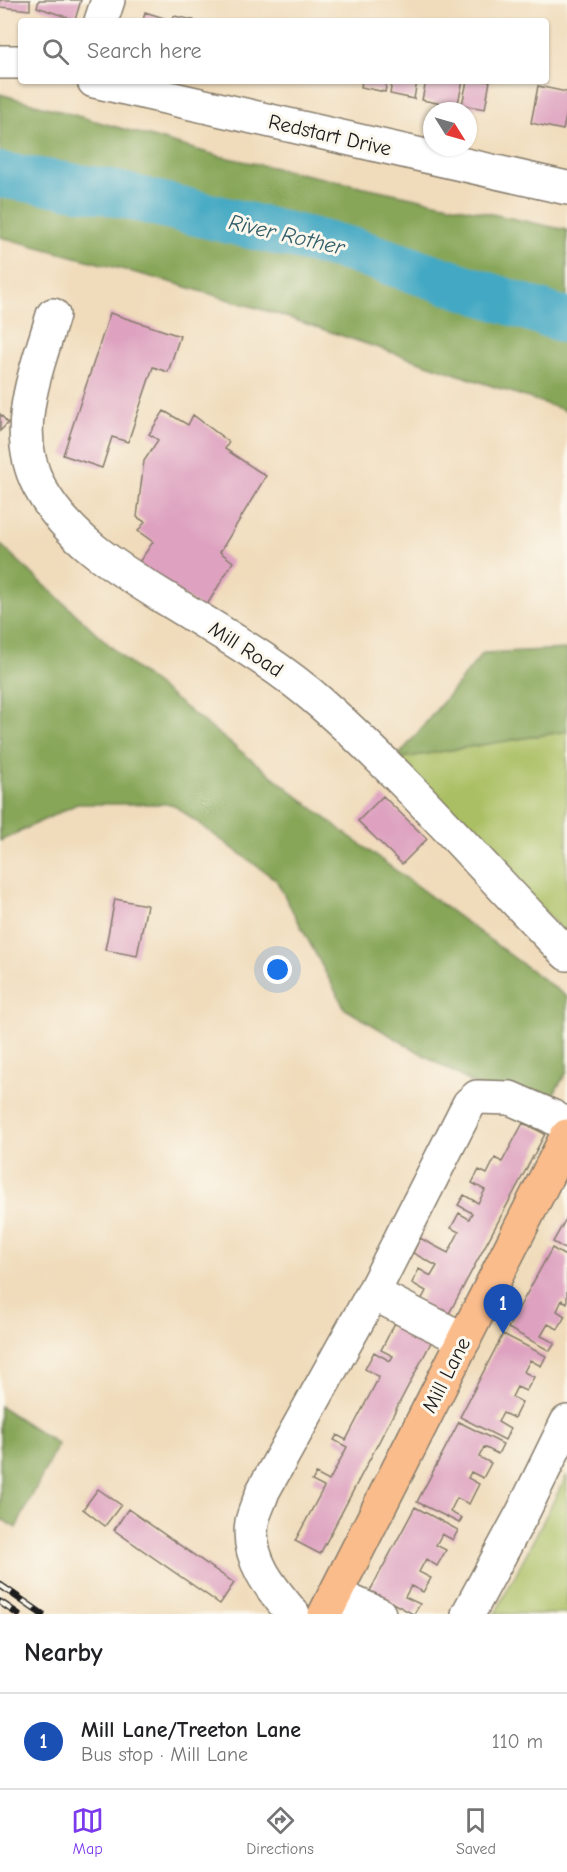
<!DOCTYPE html>
<html lang="en">
<head>
<meta charset="utf-8">
<style>
	body { margin:0; font-family:"Comic Neue",sans-serif; background:#f6f6f6; color:#202124 }
	.compass { position:absolute; left:423px; top:102px; width:54px; height:54px; border-radius:50%; background:#fff; box-shadow:0 2px 4px #0004; rotate:127deg }
	.you { position:absolute; left:278px; top:970px; width:21px; height:21px; margin:-15px; border:4px solid #fff; border-radius:50%; background:#1a73e8; box-shadow:0 0 0 9px #1a73e833 }
	.badge { display:grid; place-items:center; width:39px; height:39px; border-radius:50%; background:#7c3aed; color:#fff; font-size:20px; font-weight:700 }
	.pin { position:absolute; translate:-50% -50px; filter:drop-shadow(0 2px 3px #0008) }
	.pin::after { content:''; position:absolute; top:32px; width:21px; height:18px; background:inherit; clip-path:polygon(0 0,100% 0,50% 100%) }
	.list { margin:0; padding:0; list-style:none }
	h2 { display:flex; justify-content:space-between; align-items:center; height:78px; margin:0; padding:0 24px; font-size:26px }
	h2 small { font-size:20px; font-weight:400; color:#757577 }
	.list li { display:grid; grid-template-columns:39px 1fr auto; gap:18px; align-items:center; box-sizing:border-box; height:96px; padding:0 24px; border-top:2px solid #e0e0e0 }
	.list b { display:block; font-size:22px; white-space:nowrap }
	.list p { margin:0; font-size:20px; white-space:nowrap; color:#757577 }
	.list em { font-size:20px; font-style:normal; color:#757577 }
	.icon { flex:none; width:33px; height:33px; fill:none; stroke:currentColor; stroke-width:2; stroke-linecap:round; stroke-linejoin:round }
	.map { position:relative; flex:none; width:567px; height:1614px; overflow:hidden }
	.search { position:absolute; background:#fff; box-shadow:0 2px 4px #0004; left:18px; right:18px; top:18px; height:66px; display:flex; align-items:center; gap:15px; box-sizing:border-box; padding:0 21px; border-radius:6px; color:#757577; font-size:22px }
	.sheet { height:174px; background:#fff }
	nav { display:flex; justify-content:space-around; align-items:center; box-sizing:border-box; height:84px; border-top:2px solid #e0e0e0; background:#fff; font-size:16px; color:#757577 }
	nav a { display:grid; justify-items:center; gap:3px }
	nav .on { color:#7c3aed }
	.map>svg:first-child { display:block }
	.green { fill:#aabf63; stroke:#636e40; stroke-width:1.5 }
	.forest { fill:#87a659; stroke:#52613a; stroke-width:1.5 }
	.lines { fill:none; stroke-linecap:round; stroke-linejoin:round }
	.river { stroke:#43a8c3; stroke-width:46 }
	.building { fill:#dea2c0 }
	.minor-casing { stroke:#867c6c; stroke-width:36 }
	.major-casing { stroke:#867c6c; stroke-width:36 }
	.minor { stroke:#fff; stroke-width:33 }
	.major { stroke:#fabc8b; stroke-width:33 }
	.rail-casing { stroke:#1c1c1c; stroke-width:7 }
	.rail { stroke:#fbf7ec; stroke-width:4.5; stroke-dasharray:14; stroke-linecap:butt }
	.labels { text-anchor:middle; stroke-width:6; stroke-linejoin:round; paint-order:stroke }
	.street-label { font-size:21px; fill:#1c1c1c; stroke:#fbf7ec }
	.water-label { font-size:22px; font-style:italic; fill:#2e5b67; stroke:#fbf7ec }
</style>
</head>
<body>
<div class="map">
<svg width="567" height="1614" viewBox="0 0 567 1614">
	<rect width="100%" height="100%" fill="#fbf7ec"/>
	<filter id="ink" filterUnits="userSpaceOnUse"><feTurbulence type="fractalNoise" baseFrequency=".0167" numOctaves="2"/><feDisplacementMap in="SourceGraphic" scale="12" xChannelSelector="R" yChannelSelector="G"/><feConvolveMatrix kernelMatrix="1 2 1 2 8 2 1 2 1" color-interpolation-filters="sRGB"/></filter>
	<filter id="wash" filterUnits="userSpaceOnUse"><feTurbulence type="fractalNoise" baseFrequency=".008" numOctaves="4" result="noise"/><feDisplacementMap in="SourceGraphic" scale="24" xChannelSelector="R" yChannelSelector="G"/><feGaussianBlur stdDeviation="1.35" result="paint"/><feColorMatrix in="noise" values="0 0 0 0 0 0 0 0 0 0 0 0 0 0 0 0 0 1.4 0 .05"/><feComposite in="paint" operator="in"/></filter>
	<g filter="url(#wash)">
		<rect width="100%" height="100%" fill="#f0dcbb"/>
		<path class="green" d="M 567,731 L 567,929 L 564,932 L 396,759 Z
			M 567,1475 L 567,1614 L 495,1614 Z"/>
		<path class="forest" d="M 0,94 L 219,156 L 567,230 L 567,411 L 280,315 L 170,282 L 0,237 Z
			M 0,544 L 130,664 L 337,827 L 567,997 L 567,1072 L 537,1121 L 345,1009 L 276,880 L 172,804 L 77,804 L 0,841 Z
			M 567,649 L 567,731 L 396,759 L 483,653 Z
			M 0,1406 L 58,1444 L 16,1528 L 0,1518 Z"/>
		<g class="lines">
			<path class="river" d="M 0,175 L 104,191 L 356,251 L 567,321"/>
		</g>
		<g id="blocks">
			<path class="building" d="M 0,0 L 30,0 L 30,10 L 0,7 Z
				M 39,0 L 81,0 L 75,20 L 37,7 Z
				M 145,12 L 167,19 L 166,21 L 143,21 Z
				M 174,16 L 194,20 L 194,21 L 173,21 Z
				M 362,81 L 387,81 L 385,92 L 361,87 Z
				M 392,81 L 417,81 L 414,99 L 390,94 Z
				M 426,81 L 463,81 L 457,107 L 422,100 Z
				M 467,81 L 490,81 L 485,109 L 462,105 Z
				M 538,86 L 567,92 L 567,112 L 563,130 L 531,123 Z
				M 110,313 L 180,336 L 168,372 L 153,367 L 128,442 L 112,437 L 102,468 L 63,455 Z
				M 164,411 L 188,425 L 193,415 L 229,442 L 225,449 L 266,476 L 220,552 L 233,562 L 204,610 L 137,565 L 153,542 L 138,531 L 145,522 L 137,517 L 144,461 L 158,440 L 149,434 Z
				M 0,414 L 8,423 L 0,431 Z
				M 383,796 L 427,839 L 402,864 L 358,821 Z
				M 115,899 L 147,905 L 137,956 L 105,950 Z
				M 523,1123 L 545,1134 L 445,1321 L 418,1306 L 426,1291 L 412,1283 L 419,1269 L 431,1276 L 437,1266 L 413,1253 L 420,1238 L 448,1253 L 459,1232 L 451,1228 L 459,1213 L 469,1219 L 472,1213 L 458,1205 L 464,1195 L 478,1203 L 485,1190 L 472,1183 L 479,1170 L 487,1174 L 495,1158 L 502,1162 Z
				M 567,1217 L 567,1250 L 553,1242 Z
				M 552,1248 L 567,1257 L 567,1303 L 562,1300 L 557,1311 L 565,1316 L 558,1329 L 548,1324 L 541,1336 L 555,1343 L 550,1351 L 508,1328 Z
				M 414,1319 L 437,1331 L 320,1554 L 295,1541 L 324,1487 L 312,1481 L 316,1474 L 329,1481 L 347,1447 L 334,1440 L 337,1435 L 346,1440 L 379,1377 L 365,1369 L 374,1352 L 390,1361 L 393,1356 L 381,1350 L 395,1323 L 409,1330 Z
				M 503,1334 L 546,1356 L 541,1366 L 530,1360 L 524,1372 L 534,1377 L 526,1391 L 517,1387 L 512,1397 L 522,1402 L 514,1418 L 503,1413 L 498,1422 L 510,1429 L 505,1440 L 460,1417 Z
				M 459,1422 L 503,1444 L 498,1454 L 484,1447 L 479,1457 L 491,1463 L 483,1478 L 471,1472 L 468,1478 L 479,1484 L 469,1504 L 457,1498 L 450,1512 L 462,1518 L 459,1523 L 417,1502 Z
				M 98,1489 L 121,1505 L 105,1526 L 83,1509 Z
				M 415,1507 L 458,1530 L 453,1540 L 442,1534 L 436,1545 L 446,1550 L 437,1566 L 426,1559 L 419,1572 L 431,1578 L 423,1592 L 411,1586 L 405,1597 L 420,1604 L 414,1614 L 413,1614 L 370,1591 Z
				M 128,1509 L 234,1583 L 220,1604 L 114,1530 Z"/>
		</g>
	</g>
	<g filter="url(#ink)">
		<use href="#blocks" fill-opacity="0" stroke="#867c6c" stroke-width="1.5"/>
		<g class="lines">
			<g class="minor-casing">
				<path id="minor" d="M 101,21 L 108,0
					M 0,62 L 21,62
					M 94,81 L 567,188
					M 53,315 C 37,370 10,430 39,486 C 67,539 120,570 170,601 C 222,633 277,664 323,705 C 410,782 485,871 567,954
					M 373,1293 L 464,1340
					M 336,1595 L 379,1614
					M 293,1614 C 271,1588 246,1559 252,1522 C 254,1512 260,1501 263,1491 L 373,1293 L 469,1104 L 477,1097 L 510,1098 L 551,1116 L 567,1125
					M 468,1614 L 523,1512 L 567,1422"/>
			</g>
			<g class="major-casing">
				<path id="major" d="M 325,1614 L 567,1136"/>
			</g>
			<use href="#minor" class="minor"/>
			<use href="#major" class="major"/>
			<g class="rail-casing">
				<path id="rail" d="M 0,1585 L 42,1614
					M 0,1602 L 18,1614"/>
			</g>
			<use href="#rail" class="rail"/>
		</g>
	</g>
	<g class="labels">
		<g class="street-label">
			<text transform="translate(330 135) rotate(13)" y="7">Redstart Drive</text>
			<text transform="translate(246 649) rotate(33)" y="7">Mill Road</text>
			<text transform="translate(446 1375) rotate(-63)" y="7">Mill Lane</text>
		</g>
		<g class="water-label">
			<text transform="translate(287 234) rotate(13)" y="8">River Rother</text>
		</g>
	</g>
</svg>
<svg class="compass" viewBox="-18 -18 36 36"><path d="M0-13l5 13h-10z" fill="#e53935"/><path d="M0 13l5-13h-10z" fill="#757577"/></svg>
<div class="you"></div>
<div class="pin badge" style="left:503px;top:1334px;background:#1a4fb4">1</div>
<div class="search"><svg class="icon" aria-label="search" viewBox="0 0 24 24"><circle cx="10" cy="10" r="6"/><path d="M15 15l6 6"/></svg>Search here</div>
</div>
<section class="sheet">
<h2>Nearby<small></small></h2>
<ul class="list">
<li><span class="badge" style="background:#1a4fb4">1</span><div><b>Mill Lane/Treeton Lane</b><p>Bus stop · Mill Lane</p></div><em>110 m</em></li>
</ul>
</section>
<nav>
<a class="on"><svg class="icon" aria-label="map" viewBox="0 0 24 24"><path d="M3 6l6-2 6 2 6-2v14l-6 2-6-2-6 2zM9 4v14M15 6v14"/></svg>Map</a>
<a><svg class="icon" aria-label="directions" viewBox="0 0 24 24"><path d="M12 3l9 9-9 9-9-9zM9 14v-3h6M13 9l2 2-2 2"/></svg>Directions</a>
<a><svg class="icon" aria-label="saved" viewBox="0 0 24 24"><path d="M7 4h10v16l-5-4-5 4z"/></svg>Saved</a>
</nav>
</body>
</html>
